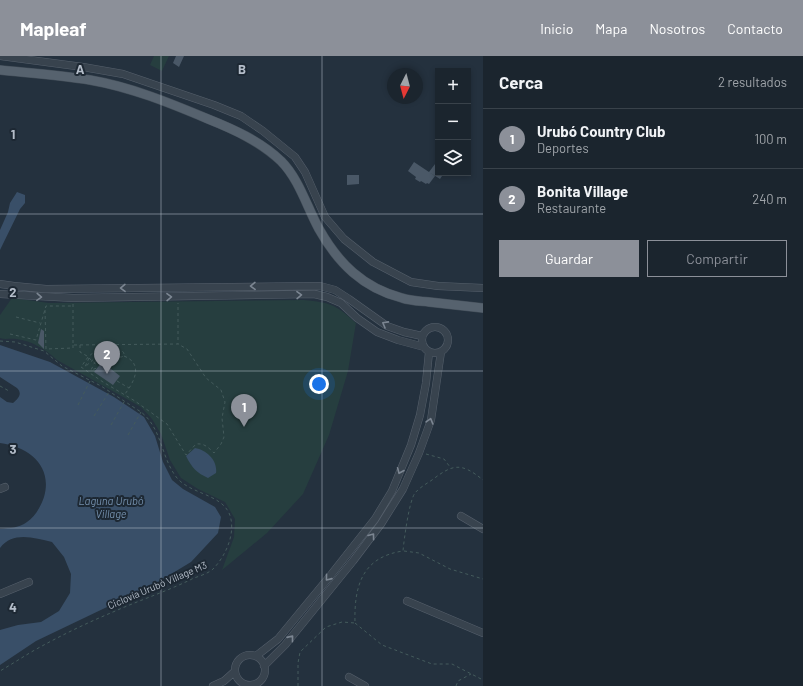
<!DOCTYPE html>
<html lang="es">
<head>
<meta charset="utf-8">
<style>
	body { margin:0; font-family:Barlow,sans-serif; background:#28313a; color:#f1f3f6 }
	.controls { position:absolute; right:12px; top:12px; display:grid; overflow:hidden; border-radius:0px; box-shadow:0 2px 6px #0003 }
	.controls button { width:36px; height:36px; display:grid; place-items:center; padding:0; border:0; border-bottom:1px solid #39424a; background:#1b252e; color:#f1f3f6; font:20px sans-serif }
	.compass { position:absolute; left:387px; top:12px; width:36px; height:36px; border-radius:50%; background:#1b252e; box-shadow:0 2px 6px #0003; rotate:186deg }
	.you { position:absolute; left:319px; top:328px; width:14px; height:14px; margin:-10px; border:3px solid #fff; border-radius:50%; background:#1a73e8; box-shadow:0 0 0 6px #1a73e833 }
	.badge { display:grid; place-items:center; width:26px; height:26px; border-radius:50%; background:#8c9099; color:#fff; font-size:13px; font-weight:700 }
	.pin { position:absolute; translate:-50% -33px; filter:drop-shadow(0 1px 2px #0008) }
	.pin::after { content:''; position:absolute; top:21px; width:14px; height:12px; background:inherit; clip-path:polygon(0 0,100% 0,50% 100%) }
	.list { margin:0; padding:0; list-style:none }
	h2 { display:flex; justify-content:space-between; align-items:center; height:52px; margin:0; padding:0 16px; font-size:17px }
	h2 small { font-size:13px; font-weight:400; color:#a0a5aa }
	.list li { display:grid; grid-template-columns:26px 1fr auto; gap:12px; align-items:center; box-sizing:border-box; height:60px; padding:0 16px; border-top:1px solid #39424a }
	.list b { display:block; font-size:15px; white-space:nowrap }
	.list p { margin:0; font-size:13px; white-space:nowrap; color:#a0a5aa }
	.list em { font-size:13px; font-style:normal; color:#a0a5aa }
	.actions { display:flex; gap:8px; padding:12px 16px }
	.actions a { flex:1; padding:9px 0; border:1px solid #8c9099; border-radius:0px; text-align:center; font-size:14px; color:#8c9099 }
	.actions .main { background:#8c9099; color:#fff }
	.icon { flex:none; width:22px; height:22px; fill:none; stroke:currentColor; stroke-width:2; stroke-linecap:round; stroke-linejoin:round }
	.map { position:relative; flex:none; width:483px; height:630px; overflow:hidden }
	header { display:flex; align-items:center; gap:24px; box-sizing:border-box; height:56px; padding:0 20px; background:#8c9099; color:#fff }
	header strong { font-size:19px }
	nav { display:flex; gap:22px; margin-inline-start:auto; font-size:14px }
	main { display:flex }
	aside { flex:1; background:#1b252e }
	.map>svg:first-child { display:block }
	.green { fill:#263e3f }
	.water { fill:#394f68 }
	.building { fill:#4a5867 }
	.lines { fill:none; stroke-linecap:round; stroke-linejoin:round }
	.minor-casing { stroke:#56606c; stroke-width:8 }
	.major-casing { stroke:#414c57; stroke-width:10 }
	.path { stroke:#445b5c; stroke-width:1; stroke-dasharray:3 3; stroke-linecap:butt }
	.minor { stroke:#38434e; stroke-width:7 }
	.major { stroke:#56626e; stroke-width:9 }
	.oneway { stroke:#7c8692 }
	.grid { fill:none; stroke:#b4bdc9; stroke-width:1; stroke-opacity:0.55 }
	.labels { text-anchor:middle; stroke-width:4; stroke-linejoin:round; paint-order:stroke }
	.street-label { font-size:10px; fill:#b4bdc9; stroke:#1d2833 }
	.water-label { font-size:11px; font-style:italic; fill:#7490ad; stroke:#1d2833 }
	.grid-label { font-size:13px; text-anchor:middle; font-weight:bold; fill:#b4bdc9; stroke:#1d2833; stroke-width:4; stroke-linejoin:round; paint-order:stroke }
</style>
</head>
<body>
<header>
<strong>Mapleaf</strong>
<nav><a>Inicio</a><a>Mapa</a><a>Nosotros</a><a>Contacto</a></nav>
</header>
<main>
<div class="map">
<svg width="483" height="630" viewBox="0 0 483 630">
	<rect width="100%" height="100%" fill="#24313e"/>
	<path class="green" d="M 154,0 L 169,0 L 162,15 L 150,9 Z
		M 12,242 L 49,247 L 304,244 C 331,247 335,248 356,267 L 348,315 L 329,379 L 303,438 L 267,477 L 222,514 L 234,481 L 235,463 L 225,446 L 198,433 L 181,422 L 170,404 L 161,378 L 152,363 L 141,351 L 57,304 C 45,293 32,285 16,283 C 10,282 5,284 0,282 L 0,259 Z"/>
	<path class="water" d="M 17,136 L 25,139 L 25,147 L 20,153 L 0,194 L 0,174 L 8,156 L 10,147 Z
		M 0,289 L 50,306 L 114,341 L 144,361 L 155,380 L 163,406 L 172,424 L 183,433 L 215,451 L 221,461 L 218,477 L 191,506 L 153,529 L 36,585 L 0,609 L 0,574 L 18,569 L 41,566 L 59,555 L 70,537 L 71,518 L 64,501 L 52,486 C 34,482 13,475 0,492 L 0,473 C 10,472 19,472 27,466 C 35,461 41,450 44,441 C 53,410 29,391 0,387 L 0,341 L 7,346 L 13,347 C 18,343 23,338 17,332 L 0,321 Z
		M 195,392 C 207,394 218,405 216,417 L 208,422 C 197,417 192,412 186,400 Z"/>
	<path class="building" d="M 176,0 L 184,0 L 179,11 L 173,7 Z
		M 438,104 L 438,117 L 444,117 L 440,123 L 429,116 Z
		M 414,106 L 435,120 L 429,128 L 427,127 L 426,128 L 421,125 L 420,126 L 415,123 L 416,121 L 408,115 Z
		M 347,119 L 359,119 L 359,128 L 347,129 Z
		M 41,273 L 44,275 L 44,293 L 38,287 Z
		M 102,306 L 120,320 L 113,329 L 94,316 Z"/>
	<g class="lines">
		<g class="minor-casing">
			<path id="minor" d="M 0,0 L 83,11 L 123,18 L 214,49 L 241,60 L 263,75 L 295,101 L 305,116 L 325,161 L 344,183 L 373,206 L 411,226 L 438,230 L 483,232
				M 0,228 L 14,230 L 46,233 L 320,230 L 335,234 L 349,243 L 387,270 L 404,276 L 422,280
				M 0,238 L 73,242 L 314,238 L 327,241 L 341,247 L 357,262 L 377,276 L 398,284 L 424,291
				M422 284a13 13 0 1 1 26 0a13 13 0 1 1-26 0Z
				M 0,433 L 5,431
				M 461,460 L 483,473
				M 0,538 L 29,526
				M 407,545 L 483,577
				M235 614a15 15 0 1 1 30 0a15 15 0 1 1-30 0Z
				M 256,600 L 278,583 L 330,520 L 375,463 L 392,435 L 411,389 L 420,359 L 426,327 L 429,296
				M 264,610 L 285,589 L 353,505 L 381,468 L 403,433 L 419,397 L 431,364 L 441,296
				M 349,621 L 365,630
				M 213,630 L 224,625 L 234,616"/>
		</g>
		<g class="major-casing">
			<path id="major" d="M 0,14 C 30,17 61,19 90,24 C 131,31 170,47 208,63 C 233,73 260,85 281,105 C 299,123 307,151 319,173 C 338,207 363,232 402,242 C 411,245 420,245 429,246 C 447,248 465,250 483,252"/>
		</g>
		<path class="path" d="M 73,248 L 73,289 L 178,288 L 178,247
			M 45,254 L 46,293 L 73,292 L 73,289
			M 16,261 L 40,267
			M 10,278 L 36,284 L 46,250 L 72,250
			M 0,285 L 15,286 L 44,295 L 62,310 L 101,330 L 141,356 C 162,372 161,402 177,422 C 191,438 220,438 229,457 C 237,475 226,500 213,513 C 209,517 200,520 194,522 C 168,535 140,544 113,556 C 89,566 64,578 42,590 C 27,598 14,607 0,615
			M 80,289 L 80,296 L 87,300
			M 101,289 L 100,291 L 88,301 L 81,311 L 103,326 L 135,345 L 167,368 L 186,399 L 196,388 C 204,387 208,391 214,397 L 221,388 L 224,381 L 222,362 L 225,346 L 221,334 L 206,322 L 187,293 L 178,288
			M 110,289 L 113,295 L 119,298
			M118 298a3 3 0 1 1 6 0a3 3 0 1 1-6 0Z
			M 124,300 C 144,308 134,326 125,338
			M 89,302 L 85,311 L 96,301 L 97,302 L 91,314 L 97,312
			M 89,302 L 98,310
			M 117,325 L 129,332
			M 0,330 L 9,335
			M 78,349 L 90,325
			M 94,360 L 109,336
			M 111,369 L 124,346
			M 128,379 L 141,356
			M 426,398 L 444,403 L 450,411
			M 404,495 L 419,497 L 450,513 L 483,523
			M 355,567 L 382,589 L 432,608 L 452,608 L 483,624
			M 298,630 L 298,607 L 300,596 L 326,571 L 342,566 L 355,567 C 354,530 362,501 403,495 C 404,484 409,445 415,437 C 419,432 426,428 432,424 C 453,408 461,406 483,424
			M 456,630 L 458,625 L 471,618"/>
		<use href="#minor" class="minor"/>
		<use href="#major" class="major"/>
	</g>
	<defs><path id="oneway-chevron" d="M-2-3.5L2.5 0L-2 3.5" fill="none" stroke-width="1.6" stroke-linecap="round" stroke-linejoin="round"/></defs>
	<g class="oneway">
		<use href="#oneway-chevron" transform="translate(253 230) rotate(179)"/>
		<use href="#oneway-chevron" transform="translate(123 232) rotate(179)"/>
		<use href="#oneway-chevron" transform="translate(299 239) rotate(-1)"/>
		<use href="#oneway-chevron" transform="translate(39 241) rotate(3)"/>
		<use href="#oneway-chevron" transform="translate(169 241) rotate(-1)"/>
		<use href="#oneway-chevron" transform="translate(385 268) rotate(-151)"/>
		<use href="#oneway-chevron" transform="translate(430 365) rotate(-74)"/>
		<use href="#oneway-chevron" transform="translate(400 415) rotate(113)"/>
		<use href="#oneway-chevron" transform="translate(372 480) rotate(-53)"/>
		<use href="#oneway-chevron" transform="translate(328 522) rotate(129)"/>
		<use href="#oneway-chevron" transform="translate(291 582) rotate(-51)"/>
	</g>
	<path class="grid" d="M 161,0 L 161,630M 322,0 L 322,630M 0,158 L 483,158M 0,315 L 483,315M 0,472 L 483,472"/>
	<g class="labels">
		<g class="street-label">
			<text transform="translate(157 529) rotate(-23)" y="4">Ciclovía Urubó Village M3</text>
		</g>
		<g class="water-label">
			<text x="111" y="449">Laguna Urubó<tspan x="111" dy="13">Village</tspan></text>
		</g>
	</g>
	<g class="grid-label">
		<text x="80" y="18">A</text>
		<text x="242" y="18">B</text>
		<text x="13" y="83">1</text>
		<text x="13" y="241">2</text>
		<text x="13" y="398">3</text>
		<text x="13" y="556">4</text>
	</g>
</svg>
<div class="controls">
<button>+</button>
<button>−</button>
<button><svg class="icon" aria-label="layers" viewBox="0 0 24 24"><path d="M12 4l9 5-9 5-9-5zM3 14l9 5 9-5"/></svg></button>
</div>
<svg class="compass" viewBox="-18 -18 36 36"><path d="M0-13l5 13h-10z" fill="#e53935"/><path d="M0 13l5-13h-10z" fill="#a0a5aa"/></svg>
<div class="you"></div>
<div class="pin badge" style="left:244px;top:371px">1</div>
<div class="pin badge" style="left:107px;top:318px">2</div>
</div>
<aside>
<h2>Cerca<small>2 resultados</small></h2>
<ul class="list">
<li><span class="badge">1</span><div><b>Urubó Country Club</b><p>Deportes</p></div><em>100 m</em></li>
<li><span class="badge">2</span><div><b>Bonita Village</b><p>Restaurante</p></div><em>240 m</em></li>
</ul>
<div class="actions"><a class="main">Guardar</a><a>Compartir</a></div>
</aside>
</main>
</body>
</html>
